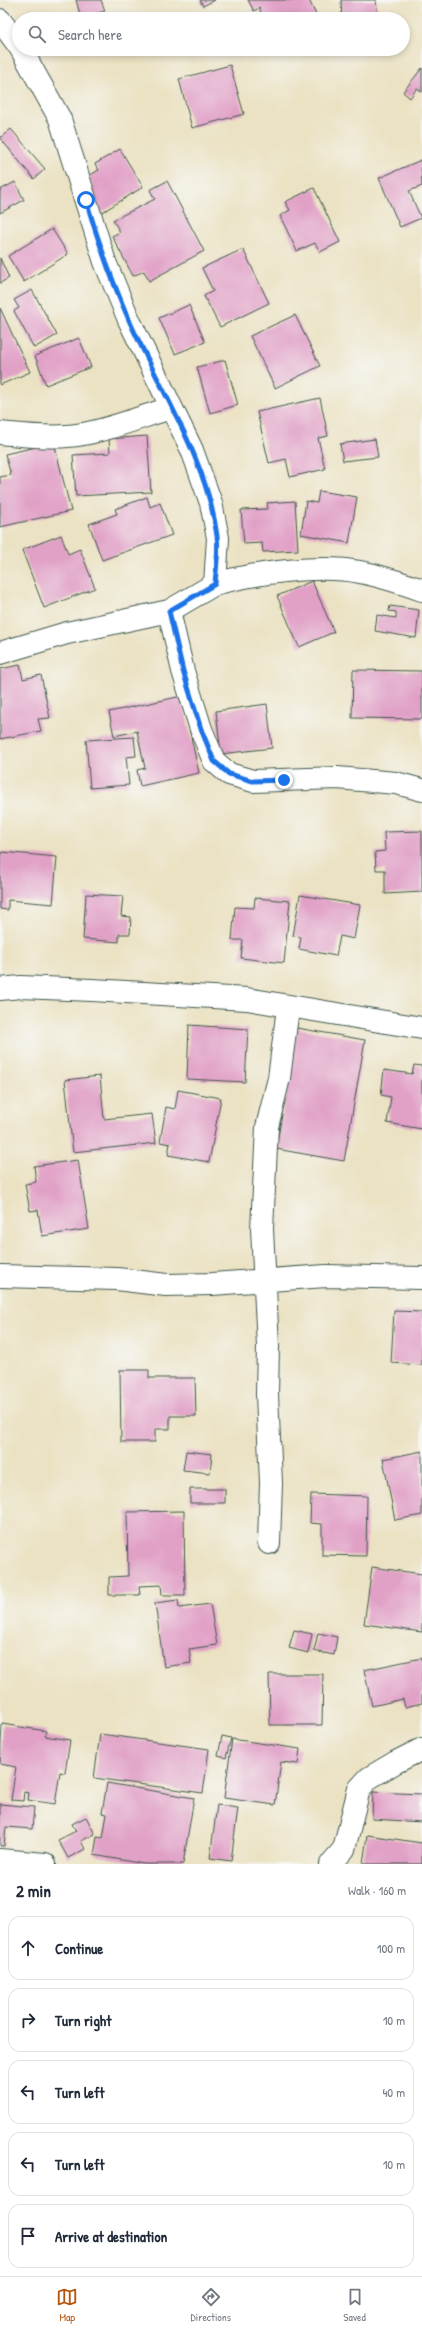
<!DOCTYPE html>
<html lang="en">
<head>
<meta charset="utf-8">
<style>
	body { margin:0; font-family:"Patrick Hand",sans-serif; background:#f2f2f3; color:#1f2937 }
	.stop { position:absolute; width:12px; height:12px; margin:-9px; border:3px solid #1a73e8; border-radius:50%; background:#fff }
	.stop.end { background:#1a73e8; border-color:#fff; box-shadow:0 1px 4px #0008 }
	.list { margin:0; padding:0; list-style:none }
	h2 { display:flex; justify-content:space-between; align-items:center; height:52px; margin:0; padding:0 16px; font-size:17px }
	h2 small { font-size:13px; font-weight:400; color:#747a83 }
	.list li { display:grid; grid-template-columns:26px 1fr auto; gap:12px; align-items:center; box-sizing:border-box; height:64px; margin:0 8px 8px; padding:0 8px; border:1px solid #e0e1e3; border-radius:12px }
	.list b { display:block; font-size:15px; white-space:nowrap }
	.list em { font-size:13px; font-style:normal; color:#747a83 }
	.icon { flex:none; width:22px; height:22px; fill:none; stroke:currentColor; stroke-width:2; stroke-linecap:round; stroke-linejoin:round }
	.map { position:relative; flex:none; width:422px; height:1864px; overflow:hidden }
	.search { position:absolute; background:#fff; box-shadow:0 2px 6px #0003; left:12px; right:12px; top:12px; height:44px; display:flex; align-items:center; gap:10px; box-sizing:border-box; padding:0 14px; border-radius:22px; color:#747a83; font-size:15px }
	.sheet { height:412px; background:#fff }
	nav { display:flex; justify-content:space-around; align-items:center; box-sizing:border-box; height:56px; border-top:1px solid #e0e1e3; background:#fff; font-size:11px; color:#747a83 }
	nav a { display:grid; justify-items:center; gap:2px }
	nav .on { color:#b45309 }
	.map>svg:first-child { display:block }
	.building { fill:#e1a1c7 }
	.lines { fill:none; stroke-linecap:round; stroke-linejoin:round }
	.street-casing { stroke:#3e5649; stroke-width:24 }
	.street { stroke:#fff; stroke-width:22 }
	.route { stroke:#1a73e8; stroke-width:5 }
</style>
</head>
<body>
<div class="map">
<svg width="422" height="1864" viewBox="0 0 422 1864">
	<rect width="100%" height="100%" fill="#f6f6f2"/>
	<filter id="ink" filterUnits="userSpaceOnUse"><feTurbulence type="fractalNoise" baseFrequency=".025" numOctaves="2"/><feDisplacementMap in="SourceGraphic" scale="8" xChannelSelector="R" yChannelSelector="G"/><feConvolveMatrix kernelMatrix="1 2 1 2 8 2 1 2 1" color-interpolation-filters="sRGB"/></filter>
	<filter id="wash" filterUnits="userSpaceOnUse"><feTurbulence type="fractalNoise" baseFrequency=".012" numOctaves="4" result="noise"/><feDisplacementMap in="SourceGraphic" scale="16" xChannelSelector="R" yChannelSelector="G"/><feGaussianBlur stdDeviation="0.9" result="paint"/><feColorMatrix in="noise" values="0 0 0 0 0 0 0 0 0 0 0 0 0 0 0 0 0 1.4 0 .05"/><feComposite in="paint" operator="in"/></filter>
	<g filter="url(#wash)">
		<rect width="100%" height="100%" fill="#ebe2c3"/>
		<g id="blocks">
			<path class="building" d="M 76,0 L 101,0 L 105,11 L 81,18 Z
				M 200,0 L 215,0 L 203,6 Z
				M 248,0 L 309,0 L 317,17 L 313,19 L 264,19 L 259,8 L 254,11 Z
				M 341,0 L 376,0 L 378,19 L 342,19 Z
				M 230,65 L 244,114 L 192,128 L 179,79 Z
				M 422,68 L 422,92 L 417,88 L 410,98 L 403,92 Z
				M 11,129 L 45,169 L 34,179 L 0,138 Z
				M 120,149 L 143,187 L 101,213 L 87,191 L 94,187 L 87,177 L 99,170 L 95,164 Z
				M 421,160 L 422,186 L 409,191 L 421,218 L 400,227 L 379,178 Z
				M 167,181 L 204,251 L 149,281 L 144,271 L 133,276 L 112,236 L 120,232 L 113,220 L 155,199 L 150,190 Z
				M 15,182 L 24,200 L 0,213 L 0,190 Z
				M 314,188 L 340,242 L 320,252 L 315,243 L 297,251 L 280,216 L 290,210 L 285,202 Z
				M 52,229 L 68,254 L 24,282 L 8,256 Z
				M 243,249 L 269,303 L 220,327 L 204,296 L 213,291 L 202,268 Z
				M 0,258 L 9,278 L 0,283 Z
				M 32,290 L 57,335 L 34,348 L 14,311 L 19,308 L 14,300 Z
				M 189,305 L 205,342 L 175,354 L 159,318 Z
				M 0,308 L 30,372 L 0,385 Z
				M 295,315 L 320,366 L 275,388 L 250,336 Z
				M 79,338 L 91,367 L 46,385 L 35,356 Z
				M 225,360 L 238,405 L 210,413 L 197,367 Z
				M 320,398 L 328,436 L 318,438 L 325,469 L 290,477 L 286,459 L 269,463 L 257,412 Z
				M 147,436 L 151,492 L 76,496 L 73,455 L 110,453 L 109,439 Z
				M 375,439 L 378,457 L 343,461 L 340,444 Z
				M 54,443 L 71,511 L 0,527 L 0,477 L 11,475 L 5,454 Z
				M 319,491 L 357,497 L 349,543 L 301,534 L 306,501 L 317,503 Z
				M 147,497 L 150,507 L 160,503 L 172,535 L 102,560 L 89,524 L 117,514 L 115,509 Z
				M 295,501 L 298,550 L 263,552 L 262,543 L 244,544 L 241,510 L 268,509 L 267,503 Z
				M 61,535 L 68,554 L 80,549 L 95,588 L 44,608 L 22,550 Z
				M 312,581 L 334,632 L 299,647 L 277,596 Z
				M 390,606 L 419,610 L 416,638 L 375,631 L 377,615 L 396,618 L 396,612 L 389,611 Z
				M 20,665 L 23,679 L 41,675 L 50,718 L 38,719 L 41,731 L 0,739 L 0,669 Z
				M 353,670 L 422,671 L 422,719 L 352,718 Z
				M 182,696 L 199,773 L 140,786 L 137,770 L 145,768 L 137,731 L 114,736 L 109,712 Z
				M 267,704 L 272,748 L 221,754 L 216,711 Z
				M 134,737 L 136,756 L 126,757 L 129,785 L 90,788 L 86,740 Z
				M 422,831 L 422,892 L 385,894 L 385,870 L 376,870 L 375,852 L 385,851 L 384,832 Z
				M 2,852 L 57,857 L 53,904 L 8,900 L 8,910 L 0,909 L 0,858 Z
				M 86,894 L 123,896 L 121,916 L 131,917 L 130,934 L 119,934 L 119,942 L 83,939 Z
				M 300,895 L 360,905 L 354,939 L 340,936 L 336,956 L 299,949 L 301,937 L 293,936 Z
				M 255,898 L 290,901 L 284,963 L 241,958 L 243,940 L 232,940 L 235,907 L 254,908 Z
				M 189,1025 L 248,1029 L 245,1082 L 187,1079 Z
				M 297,1028 L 365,1040 L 344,1161 L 276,1149 Z
				M 414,1065 L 422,1066 L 422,1129 L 387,1123 L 391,1097 L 381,1095 L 384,1070 L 412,1074 Z
				M 100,1076 L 104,1119 L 152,1114 L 156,1143 L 73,1152 L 65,1080 Z
				M 178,1090 L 221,1098 L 209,1162 L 168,1155 L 170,1144 L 160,1142 L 166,1107 L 175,1109 Z
				M 78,1160 L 89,1229 L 42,1236 L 38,1210 L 30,1211 L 25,1184 L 36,1182 L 34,1166 Z
				M 394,1311 L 422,1312 L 422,1365 L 391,1363 Z
				M 120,1370 L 149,1370 L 149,1378 L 195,1378 L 196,1416 L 170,1416 L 170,1429 L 155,1429 L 155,1442 L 121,1442 Z
				M 186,1451 L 212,1454 L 210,1473 L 183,1470 Z
				M 422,1451 L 422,1515 L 395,1520 L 383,1459 Z
				M 190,1489 L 225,1489 L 225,1503 L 190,1503 Z
				M 311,1494 L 367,1496 L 366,1556 L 322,1555 L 322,1524 L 310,1523 Z
				M 184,1511 L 185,1595 L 162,1595 L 161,1585 L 139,1586 L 140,1595 L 109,1595 L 109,1577 L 128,1576 L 127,1512 Z
				M 372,1567 L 422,1574 L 422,1632 L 364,1624 Z
				M 178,1600 L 179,1608 L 210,1604 L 217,1645 L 189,1649 L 191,1663 L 164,1667 L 155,1603 Z
				M 294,1630 L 312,1634 L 308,1653 L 289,1648 Z
				M 318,1633 L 337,1637 L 334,1655 L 314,1651 Z
				M 422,1658 L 422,1703 L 405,1707 L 403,1699 L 372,1706 L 364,1670 Z
				M 269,1674 L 323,1674 L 322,1725 L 270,1725 Z
				M 2,1724 L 46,1731 L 45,1736 L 70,1740 L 65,1773 L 60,1772 L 55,1804 L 28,1800 L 29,1793 L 24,1792 L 23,1801 L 11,1800 L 16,1767 L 0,1764 Z
				M 100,1734 L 209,1749 L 203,1793 L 94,1778 Z
				M 222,1736 L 231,1738 L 226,1758 L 218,1756 Z
				M 232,1739 L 300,1749 L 298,1764 L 281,1762 L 275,1805 L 224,1798 Z
				M 107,1783 L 194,1798 L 183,1864 L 144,1864 L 94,1855 L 97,1837 L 103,1838 L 107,1814 L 102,1813 Z
				M 373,1792 L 422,1794 L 422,1822 L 372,1819 Z
				M 0,1804 L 34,1807 L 32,1829 L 6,1827 L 4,1846 L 0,1846 Z
				M 217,1805 L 238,1808 L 231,1861 L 210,1858 Z
				M 86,1817 L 95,1834 L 81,1841 L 85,1849 L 68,1858 L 58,1840 L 76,1831 L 72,1824 Z
				M 367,1835 L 422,1843 L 422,1864 L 363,1864 Z"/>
		</g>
	</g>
	<g filter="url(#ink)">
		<use href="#blocks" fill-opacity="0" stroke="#3e5649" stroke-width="1"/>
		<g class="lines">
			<g class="street-casing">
				<path id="street" d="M 0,20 L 19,46
					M 0,433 C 22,435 45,438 67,436 C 99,434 140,417 171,408
					M 215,584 C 253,573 321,564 360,572 C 381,576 402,583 422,590
					M 169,611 L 183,671 L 201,729 L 214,761 L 229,774 L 253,781 L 337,778 L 396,783 L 422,790
					M 0,653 L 67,633 L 169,611 L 215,584 L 218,538 L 211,503 L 192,450 L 129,320 L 105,262 L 60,119 L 21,49
					M 0,989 L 21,987 L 92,990 L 247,999 L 422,1028
					M 0,1276 L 117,1279 L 166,1285 L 212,1284 L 326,1276 L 422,1278
					M 269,1543 L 271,1483 L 267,1394 L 268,1346 L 262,1229 L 267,1127 L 279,1078 L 288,1008
					M 0,1860 L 45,1864
					M 331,1864 L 344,1849 L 359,1789 L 369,1778 L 396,1762 L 422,1749"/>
			</g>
			<use href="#street" class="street"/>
		</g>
	</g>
	<g class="lines" filter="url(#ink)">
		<path class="route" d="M 86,200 C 98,241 112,281 129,320 C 160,390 207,459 217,536 C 219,551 216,569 215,584 L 169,611 L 183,671 L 201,729 L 214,761 L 229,774 L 253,781 L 284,780"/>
	</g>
</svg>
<div class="stop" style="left:86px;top:200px"></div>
<div class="stop end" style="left:284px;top:780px"></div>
<div class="search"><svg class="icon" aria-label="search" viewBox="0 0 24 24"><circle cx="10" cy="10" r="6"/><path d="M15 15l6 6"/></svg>Search here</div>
</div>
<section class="sheet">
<h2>2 min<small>Walk · 160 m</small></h2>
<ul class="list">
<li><svg class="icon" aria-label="ahead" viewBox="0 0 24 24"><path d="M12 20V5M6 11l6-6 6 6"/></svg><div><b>Continue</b></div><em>100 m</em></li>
<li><svg class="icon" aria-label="right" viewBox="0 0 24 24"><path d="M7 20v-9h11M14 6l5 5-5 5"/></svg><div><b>Turn right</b></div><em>10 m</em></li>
<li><svg class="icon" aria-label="left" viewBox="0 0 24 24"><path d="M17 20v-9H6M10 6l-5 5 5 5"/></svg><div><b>Turn left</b></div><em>40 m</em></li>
<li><svg class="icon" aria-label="left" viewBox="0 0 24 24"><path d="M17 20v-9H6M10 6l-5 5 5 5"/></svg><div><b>Turn left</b></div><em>10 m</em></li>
<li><svg class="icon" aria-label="arrive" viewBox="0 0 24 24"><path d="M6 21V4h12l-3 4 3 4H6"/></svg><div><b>Arrive at destination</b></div></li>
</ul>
</section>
<nav>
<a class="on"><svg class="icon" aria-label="map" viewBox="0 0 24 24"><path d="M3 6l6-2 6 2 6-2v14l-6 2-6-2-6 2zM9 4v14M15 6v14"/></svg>Map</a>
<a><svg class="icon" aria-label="directions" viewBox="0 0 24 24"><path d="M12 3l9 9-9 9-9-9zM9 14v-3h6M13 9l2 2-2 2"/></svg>Directions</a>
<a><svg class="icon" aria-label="saved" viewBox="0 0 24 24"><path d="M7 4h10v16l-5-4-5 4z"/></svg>Saved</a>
</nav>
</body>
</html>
